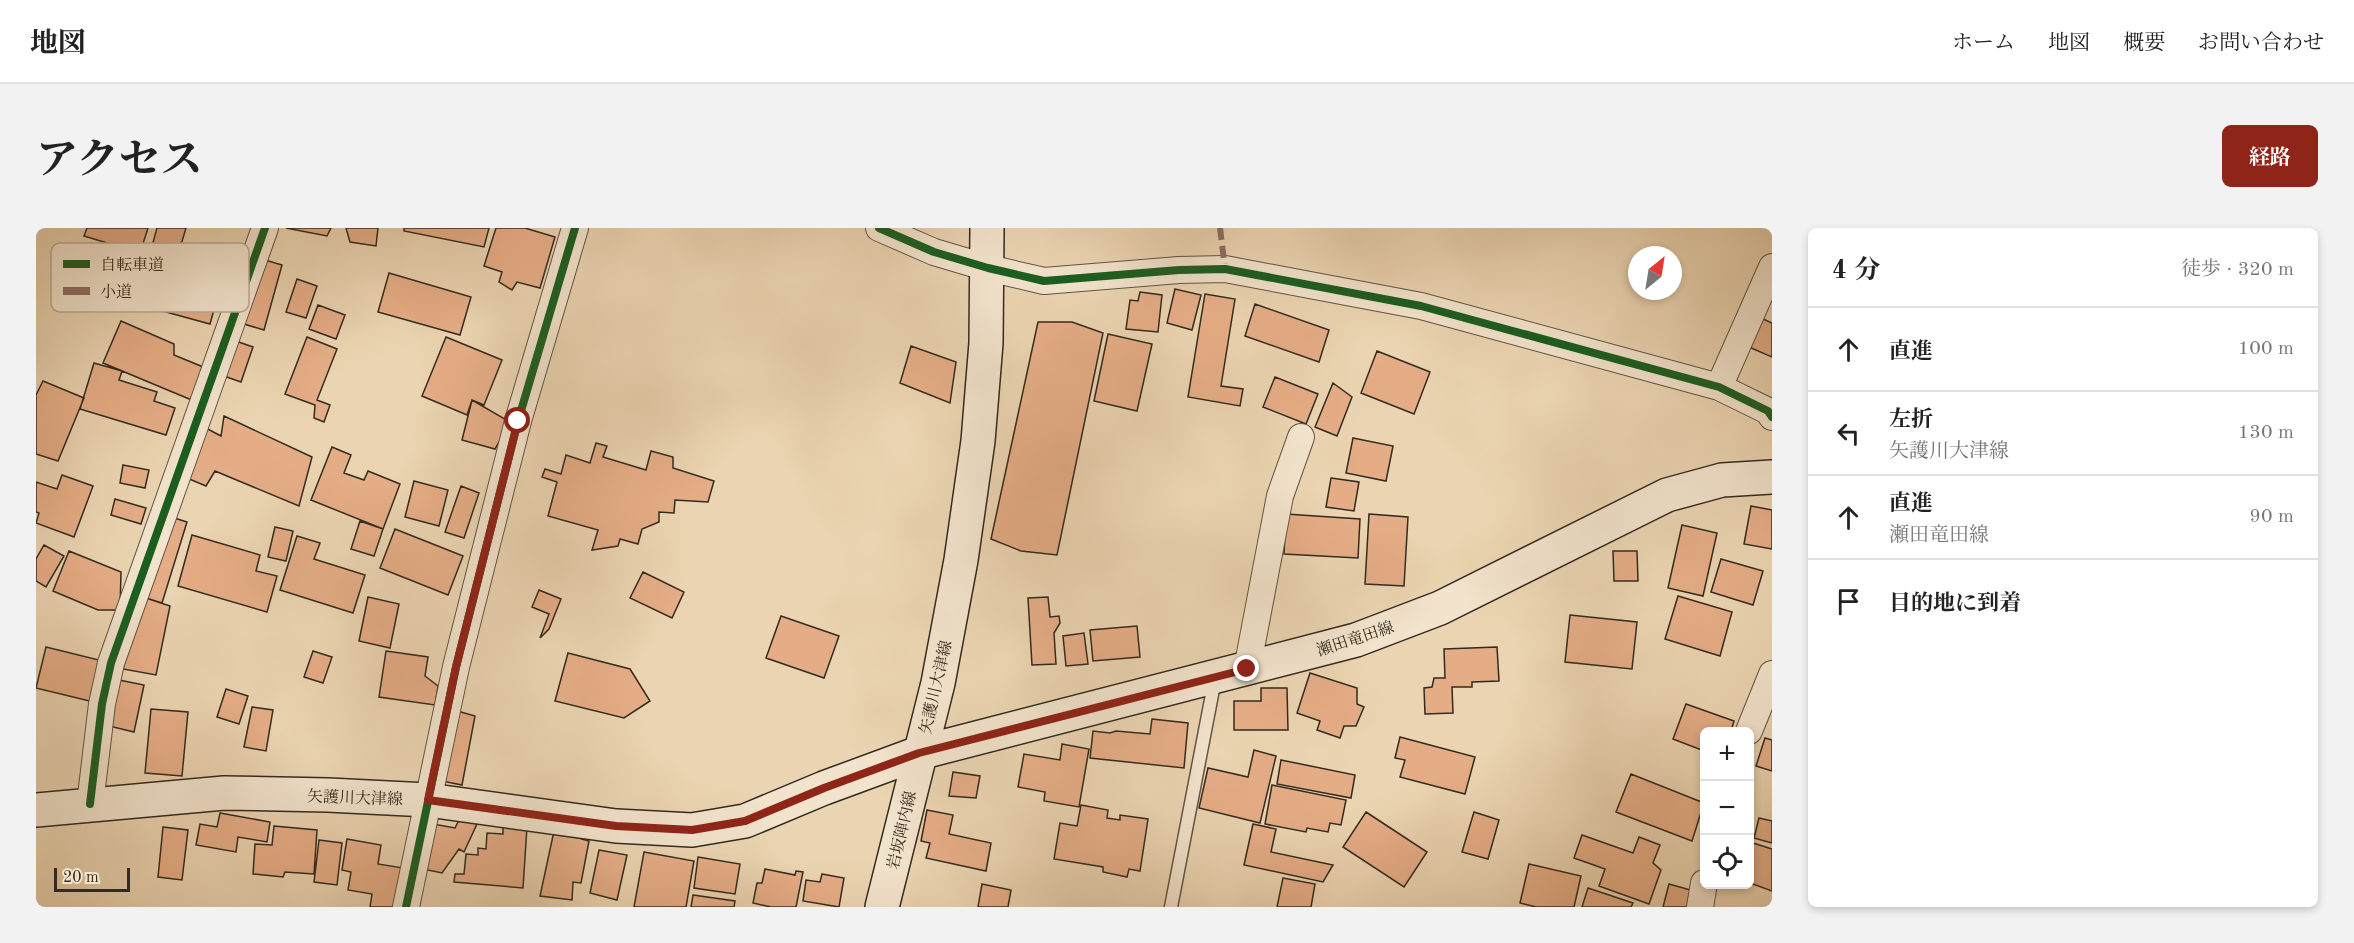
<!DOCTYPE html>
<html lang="ja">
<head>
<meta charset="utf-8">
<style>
	body { margin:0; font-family:"Old Standard TT","Noto Serif JP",serif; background:#f2f2f2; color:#222 }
	.controls { position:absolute; right:18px; bottom:18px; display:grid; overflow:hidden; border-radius:9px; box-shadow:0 3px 9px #0003 }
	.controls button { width:54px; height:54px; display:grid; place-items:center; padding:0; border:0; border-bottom:2px solid #e0e0e0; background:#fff; color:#222; font:30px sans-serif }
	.compass { position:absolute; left:1592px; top:18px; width:54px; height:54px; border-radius:50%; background:#fff; box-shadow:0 3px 9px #0003; rotate:30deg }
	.scale { position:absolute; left:18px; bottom:15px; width:76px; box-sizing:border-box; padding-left:6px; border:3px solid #332a20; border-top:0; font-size:16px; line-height:21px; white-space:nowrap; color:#332a20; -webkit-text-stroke:4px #f2e3cc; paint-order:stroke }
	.stop { position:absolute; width:18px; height:18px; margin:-14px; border:4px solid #8f2418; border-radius:50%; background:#fff }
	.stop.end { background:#8f2418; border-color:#fff; box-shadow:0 2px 6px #0008 }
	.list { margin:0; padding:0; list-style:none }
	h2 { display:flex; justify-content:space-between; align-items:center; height:78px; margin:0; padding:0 24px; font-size:26px }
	h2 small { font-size:20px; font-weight:400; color:#767676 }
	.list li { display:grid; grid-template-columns:39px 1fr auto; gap:18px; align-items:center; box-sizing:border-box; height:84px; padding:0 24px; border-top:2px solid #e0e0e0 }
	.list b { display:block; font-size:22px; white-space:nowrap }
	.list p { margin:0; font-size:20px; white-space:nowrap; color:#767676 }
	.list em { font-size:20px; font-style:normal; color:#767676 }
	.icon { flex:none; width:33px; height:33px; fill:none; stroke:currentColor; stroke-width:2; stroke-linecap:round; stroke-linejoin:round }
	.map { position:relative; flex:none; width:1736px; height:679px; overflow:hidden; border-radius:9px }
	header { display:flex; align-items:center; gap:36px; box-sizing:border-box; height:84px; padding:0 30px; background:#fff; border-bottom:2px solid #e0e0e0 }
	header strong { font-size:28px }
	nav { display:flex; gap:33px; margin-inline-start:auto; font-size:21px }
	.intro { display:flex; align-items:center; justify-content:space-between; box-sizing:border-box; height:144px; padding:0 36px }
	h1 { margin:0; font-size:42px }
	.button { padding:15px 27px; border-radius:9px; background:#8f2418; color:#fff; font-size:21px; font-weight:700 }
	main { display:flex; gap:36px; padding:0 36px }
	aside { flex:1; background:#fff; border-radius:9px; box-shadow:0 3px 9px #0003 }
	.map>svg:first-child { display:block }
	.building { fill:#e5ad86; stroke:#332a20; stroke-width:1.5 }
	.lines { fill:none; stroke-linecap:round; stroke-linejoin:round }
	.lane-casing { stroke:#615444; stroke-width:15 }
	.street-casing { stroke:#615444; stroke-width:28 }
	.secondary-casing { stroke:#332a20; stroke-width:36 }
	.lane { stroke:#f2e3cc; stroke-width:12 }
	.street { stroke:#f2e3cc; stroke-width:26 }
	.secondary { stroke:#f2e3cc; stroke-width:33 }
	.quiet { stroke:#8d6e63; stroke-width:6; stroke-dasharray:12 6; stroke-linecap:butt }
	.cycleway-casing { stroke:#f2e3cc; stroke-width:11 }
	.cycleway { stroke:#1b5e20; stroke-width:8 }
	.route { stroke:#8f2418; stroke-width:8 }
	.labels { text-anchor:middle; stroke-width:5; stroke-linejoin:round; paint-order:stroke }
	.street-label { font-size:16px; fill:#332a20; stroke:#f2e3cc }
	.key { fill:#f2e3cc; stroke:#b9ac98; stroke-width:1.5 }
	.key-label { font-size:16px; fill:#332a20 }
</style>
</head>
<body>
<header>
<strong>地図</strong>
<nav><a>ホーム</a><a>地図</a><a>概要</a><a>お問い合わせ</a></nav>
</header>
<div class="intro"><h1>アクセス</h1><a class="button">経路</a></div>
<main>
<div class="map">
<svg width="1736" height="679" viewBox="0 0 1736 679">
	<rect width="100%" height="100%" fill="#ebd4b1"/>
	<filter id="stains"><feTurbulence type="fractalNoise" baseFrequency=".00333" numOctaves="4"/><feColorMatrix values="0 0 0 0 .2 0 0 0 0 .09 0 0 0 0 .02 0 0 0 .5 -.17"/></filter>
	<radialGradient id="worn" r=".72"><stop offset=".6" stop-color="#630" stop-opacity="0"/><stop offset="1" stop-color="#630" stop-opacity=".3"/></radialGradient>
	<path class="building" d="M 51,0 L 112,0 L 104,25 L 48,8 Z
		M 121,0 L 150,0 L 139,37 L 113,29 Z
		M 250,0 L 295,0 L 291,8 Z
		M 310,0 L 342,0 L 340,18 L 314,14 Z
		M 368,0 L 453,0 L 448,19 L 368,3 Z
		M 460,0 L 489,0 L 519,9 L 504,60 L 481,54 L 476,62 L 463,54 L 466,44 L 448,38 Z
		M 219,29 L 246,37 L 228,102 L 201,94 Z
		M 108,35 L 185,56 L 174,96 L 97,75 Z
		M 353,45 L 435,69 L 424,107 L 342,84 Z
		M 261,51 L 281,58 L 270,90 L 250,84 Z
		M 1139,61 L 1165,67 L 1156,102 L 1131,95 Z
		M 1104,64 L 1126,67 L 1122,104 L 1090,101 L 1094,72 L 1102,73 Z
		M 1169,66 L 1199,71 L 1185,158 L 1207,161 L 1204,178 L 1152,169 Z
		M 1219,76 L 1293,102 L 1283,134 L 1209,108 Z
		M 282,77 L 309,87 L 300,111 L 273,101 Z
		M 1725,90 L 1736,95 L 1736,129 L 1713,119 Z
		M 85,93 L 138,116 L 138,127 L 172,141 L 158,173 L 67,135 Z
		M 1002,94 L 1036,94 L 1067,105 L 1021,327 L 985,323 L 955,311 Z
		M 1072,106 L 1116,116 L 1101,183 L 1058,173 Z
		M 271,109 L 301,121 L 281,172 L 294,177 L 288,194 L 278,190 L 279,177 L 249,166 Z
		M 410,109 L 466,132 L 448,177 L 436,172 L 431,187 L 386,168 Z
		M 197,112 L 217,119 L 205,154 L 185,147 Z
		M 875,118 L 920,134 L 914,175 L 864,155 Z
		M 1341,123 L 1394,144 L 1378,186 L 1325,165 Z
		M 58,135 L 86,143 L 83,152 L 121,164 L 118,173 L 139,180 L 130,207 L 44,181 Z
		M 1239,149 L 1282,166 L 1270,196 L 1227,179 Z
		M 7,153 L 48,170 L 22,233 L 0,226 L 0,167 Z
		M 1297,155 L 1316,169 L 1301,208 L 1279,199 Z
		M 436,172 L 474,194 L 459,221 L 426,212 Z
		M 188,188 L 276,229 L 263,278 L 179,243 L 170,258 L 141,246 L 168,199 L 185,208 Z
		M 1317,210 L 1357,218 L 1350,253 L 1310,245 Z
		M 560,215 L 571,218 L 567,229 L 610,242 L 615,223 L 637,229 L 637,240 L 678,253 L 672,274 L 639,272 L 638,285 L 623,284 L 623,294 L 606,301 L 602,316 L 584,311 L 582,318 L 556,322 L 562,302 L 512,288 L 521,254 L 506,249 L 509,241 L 525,246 L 530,227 L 554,235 Z
		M 296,219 L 315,227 L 308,245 L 328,252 L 332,243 L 364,256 L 347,301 L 275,272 Z
		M 87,237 L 113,242 L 109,260 L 84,255 Z
		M 26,247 L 57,258 L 38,309 L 0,295 L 3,285 L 0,284 L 0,254 L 21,261 Z
		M 1295,250 L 1323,254 L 1318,283 L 1290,279 Z
		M 378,253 L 412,262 L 403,298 L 369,289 Z
		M 425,258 L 443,265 L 428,310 L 409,304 Z
		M 79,271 L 110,280 L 105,296 L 75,287 Z
		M 1715,278 L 1736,282 L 1736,321 L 1708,316 Z
		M 1250,286 L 1324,291 L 1322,330 L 1248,326 Z
		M 1333,286 L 1372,289 L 1368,358 L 1329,356 Z
		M 132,288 L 151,294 L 126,375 L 107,369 Z
		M 324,293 L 347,301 L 338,328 L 315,321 Z
		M 1646,297 L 1681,305 L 1667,368 L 1632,360 Z
		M 239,299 L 257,303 L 250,333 L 232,329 Z
		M 359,301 L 427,328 L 412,367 L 344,340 Z
		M 156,307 L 224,327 L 220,343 L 241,348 L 231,384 L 142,358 Z
		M 261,308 L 284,315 L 278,331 L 329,347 L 317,385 L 244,362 Z
		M 8,317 L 28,328 L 10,359 L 0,353 L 0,331 Z
		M 33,323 L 85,344 L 84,382 L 62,382 L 17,363 Z
		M 1577,323 L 1601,323 L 1602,353 L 1578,353 Z
		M 1685,331 L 1727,343 L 1717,377 L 1675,364 Z
		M 607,344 L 648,364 L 636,390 L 594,370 Z
		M 503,362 L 525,371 L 513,401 L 504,410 L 513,386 L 496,379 Z
		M 1642,368 L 1696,384 L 1684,428 L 1629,411 Z
		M 107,369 L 134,378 L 120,447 L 87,441 Z
		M 332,369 L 363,376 L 354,420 L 323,413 Z
		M 1012,369 L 1014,389 L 1023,388 L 1024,395 L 1018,405 L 1020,436 L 996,437 L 992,370 Z
		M 1534,387 L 1601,394 L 1596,441 L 1529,434 Z
		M 745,388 L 803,408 L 788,450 L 730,430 Z
		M 1101,398 L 1104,429 L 1057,433 L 1054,402 Z
		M 1048,405 L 1052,436 L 1030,438 L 1027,408 Z
		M 10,419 L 75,435 L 66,476 L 0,460 Z
		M 1461,419 L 1463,453 L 1436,454 L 1436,459 L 1416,459 L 1417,485 L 1389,486 L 1388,460 L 1396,459 L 1398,450 L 1409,450 L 1408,421 Z
		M 277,423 L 296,429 L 287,455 L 268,449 Z
		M 350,423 L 392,429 L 389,448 L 402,458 L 399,477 L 343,469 Z
		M 532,425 L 594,441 L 614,473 L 588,490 L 519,473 Z
		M 1274,445 L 1321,460 L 1321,476 L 1328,479 L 1320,498 L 1308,498 L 1304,510 L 1281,502 L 1284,493 L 1261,485 Z
		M 83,452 L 108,457 L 98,504 L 73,498 Z
		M 1225,460 L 1251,460 L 1252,502 L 1198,502 L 1198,473 L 1225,473 Z
		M 190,461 L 212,468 L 203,496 L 181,489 Z
		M 1650,476 L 1698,493 L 1695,503 L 1668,503 L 1668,523 L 1637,511 Z
		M 216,479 L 237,482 L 230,523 L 208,519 Z
		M 115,481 L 152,484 L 146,548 L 109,545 Z
		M 418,482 L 439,488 L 426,557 L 396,551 Z
		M 1116,491 L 1152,495 L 1148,540 L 1054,530 L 1057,503 L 1074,505 L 1080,503 L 1114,506 Z
		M 1364,509 L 1439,529 L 1429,566 L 1364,549 L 1369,532 L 1359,530 Z
		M 1729,510 L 1736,512 L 1736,543 L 1720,538 Z
		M 1026,516 L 1053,521 L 1043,579 L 1008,573 L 1009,564 L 982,559 L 988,526 L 1024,532 Z
		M 1218,522 L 1240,528 L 1224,595 L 1163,580 L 1172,540 L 1212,549 Z
		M 1245,532 L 1319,547 L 1315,570 L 1241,556 Z
		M 917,544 L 944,548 L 940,570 L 913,568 Z
		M 1595,546 L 1668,575 L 1656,613 L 1580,584 Z
		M 1236,557 L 1310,572 L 1305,597 L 1294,595 L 1292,604 L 1271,600 L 1270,604 L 1229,596 Z
		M 1045,577 L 1072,582 L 1071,590 L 1084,592 L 1084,587 L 1112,591 L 1104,643 L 1093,641 L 1091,649 L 1067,644 L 1067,639 L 1018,631 L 1024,595 L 1041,598 Z
		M 891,582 L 917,587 L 913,606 L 955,615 L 950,643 L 890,630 L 894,615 L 885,613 Z
		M 1330,584 L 1391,624 L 1368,659 L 1307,619 Z
		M 1438,584 L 1463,592 L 1452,631 L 1426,624 Z
		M 184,585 L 234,594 L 231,614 L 202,609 L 200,624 L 160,617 L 164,596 L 181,599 Z
		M 425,588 L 441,596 L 428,624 L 423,621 L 406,645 L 382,640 L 392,595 L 419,600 Z
		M 1723,590 L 1736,593 L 1736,615 L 1718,610 Z
		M 1217,596 L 1240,601 L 1235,624 L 1297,637 L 1287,654 L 1208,637 Z
		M 467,597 L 491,599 L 487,660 L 418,654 L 419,646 L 428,646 L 430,626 L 442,627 L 442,620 L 450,621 L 451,605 L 467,606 Z
		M 238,598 L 281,602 L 278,646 L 249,644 L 247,649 L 217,646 L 219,616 L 236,617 Z
		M 127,599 L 152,602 L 146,652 L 122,649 Z
		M 518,603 L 553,613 L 545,655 L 537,654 L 536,672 L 504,668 Z
		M 1546,607 L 1597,625 L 1603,609 L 1624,617 L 1617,635 L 1625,642 L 1613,676 L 1563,658 L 1569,641 L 1538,630 Z
		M 311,611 L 345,617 L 342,636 L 367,640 L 361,679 L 334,679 L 336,666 L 312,662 L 315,644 L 306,642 Z
		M 283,612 L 306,615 L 301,657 L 278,654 Z
		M 1714,614 L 1736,621 L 1736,663 L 1714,655 Z
		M 563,622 L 591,627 L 581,672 L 554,665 Z
		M 608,624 L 658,633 L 650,679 L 598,679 Z
		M 662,629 L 704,636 L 699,666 L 658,660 Z
		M 1493,636 L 1545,648 L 1538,679 L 1500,679 L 1484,675 Z
		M 729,641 L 759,647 L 760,643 L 767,644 L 760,679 L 735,679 L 717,675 L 721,655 L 726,655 Z
		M 786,646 L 808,650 L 803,679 L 767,673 L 770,652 L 784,654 Z
		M 1247,650 L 1279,656 L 1275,679 L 1241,679 Z
		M 946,656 L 975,662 L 972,679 L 942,679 Z
		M 1633,656 L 1658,663 L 1654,679 L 1627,679 Z
		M 1552,660 L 1597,675 L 1595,679 L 1546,679 Z
		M 657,667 L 699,673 L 698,679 L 655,679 Z"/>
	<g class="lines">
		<g class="lane-casing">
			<path id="lane" d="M 1135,679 L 1179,451"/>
		</g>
		<g class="street-casing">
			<path id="street" d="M 843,0 L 898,24 L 952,40 L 1008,53 L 1143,42 L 1189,41 L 1385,78 L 1683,159 L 1732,183 L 1736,189
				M 1683,159 L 1736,39
				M 1211,441 L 1244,268 L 1265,209
				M 1713,503 L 1736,446
				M 54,576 L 66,476 L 75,435 L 229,0
				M 370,679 L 420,439 L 482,193 L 539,0
				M 1664,679 L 1668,655"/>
		</g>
		<g class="secondary-casing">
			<path id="secondary" d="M 0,582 L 188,565 L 292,567 L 392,572 L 580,598 L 656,602 L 709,593 L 788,560 L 883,525 L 1320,412 L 1404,380 L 1631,267 L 1686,252 L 1736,249
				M 846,679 L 902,455 L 925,332 L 942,213 L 950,115 L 951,0"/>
		</g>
		<use href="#lane" class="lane"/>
		<use href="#street" class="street"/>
		<use href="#secondary" class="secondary"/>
		<path class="quiet" d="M 1184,0 L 1189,41"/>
		<g class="cycleway-casing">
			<path id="cycleway" d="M 843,0 L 898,24 L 952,40 L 1008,53 L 1143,42 L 1189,41 L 1385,78 L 1683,159 L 1732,183 L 1736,189
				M 54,576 L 66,476 L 75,435 L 229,0
				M 370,679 L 420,439 L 482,193 L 539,0"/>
		</g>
		<use href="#cycleway" class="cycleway"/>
	</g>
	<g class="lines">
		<path class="route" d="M 482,193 L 420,439 L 392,572 L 580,598 L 656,602 L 709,593 L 788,560 L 883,525 L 1211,441"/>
	</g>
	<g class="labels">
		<g class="street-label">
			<text transform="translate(1319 410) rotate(-18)" y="6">瀬田竜田線</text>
			<text transform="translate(899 459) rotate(-77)" y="6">矢護川大津線</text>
			<text transform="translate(319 569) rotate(2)" y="6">矢護川大津線</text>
			<text transform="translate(865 602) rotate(-77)" y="6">岩坂陣内線</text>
		</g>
	</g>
	<rect x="15" y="15" width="198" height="69" rx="9" class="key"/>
	<rect x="27" y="32" width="27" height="8" fill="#1b5e20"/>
	<rect x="27" y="59" width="27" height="8" fill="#8d6e63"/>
	<g class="key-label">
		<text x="64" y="42">自転車道</text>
		<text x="64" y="69">小道</text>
	</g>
	<rect width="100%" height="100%" filter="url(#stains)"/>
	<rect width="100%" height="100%" fill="url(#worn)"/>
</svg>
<div class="controls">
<button>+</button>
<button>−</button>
<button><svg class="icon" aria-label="locate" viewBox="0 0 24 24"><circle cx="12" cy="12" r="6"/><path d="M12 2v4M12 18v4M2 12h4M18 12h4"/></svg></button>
</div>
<svg class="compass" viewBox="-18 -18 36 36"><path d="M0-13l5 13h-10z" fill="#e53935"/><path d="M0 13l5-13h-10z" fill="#767676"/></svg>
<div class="scale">20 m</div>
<div class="stop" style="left:482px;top:193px"></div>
<div class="stop end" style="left:1211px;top:441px"></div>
</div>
<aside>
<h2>4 分<small>徒歩 · 320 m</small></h2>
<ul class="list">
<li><svg class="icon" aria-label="ahead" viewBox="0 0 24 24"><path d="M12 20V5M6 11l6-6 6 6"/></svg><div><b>直進</b></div><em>100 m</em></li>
<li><svg class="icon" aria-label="left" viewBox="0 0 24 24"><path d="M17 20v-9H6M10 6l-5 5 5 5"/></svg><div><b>左折</b><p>矢護川大津線</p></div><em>130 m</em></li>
<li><svg class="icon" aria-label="ahead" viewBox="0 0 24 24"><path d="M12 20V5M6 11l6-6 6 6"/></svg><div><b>直進</b><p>瀬田竜田線</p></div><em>90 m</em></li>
<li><svg class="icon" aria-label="arrive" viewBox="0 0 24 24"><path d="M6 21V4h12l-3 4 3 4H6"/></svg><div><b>目的地に到着</b></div></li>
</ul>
</aside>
</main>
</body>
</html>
